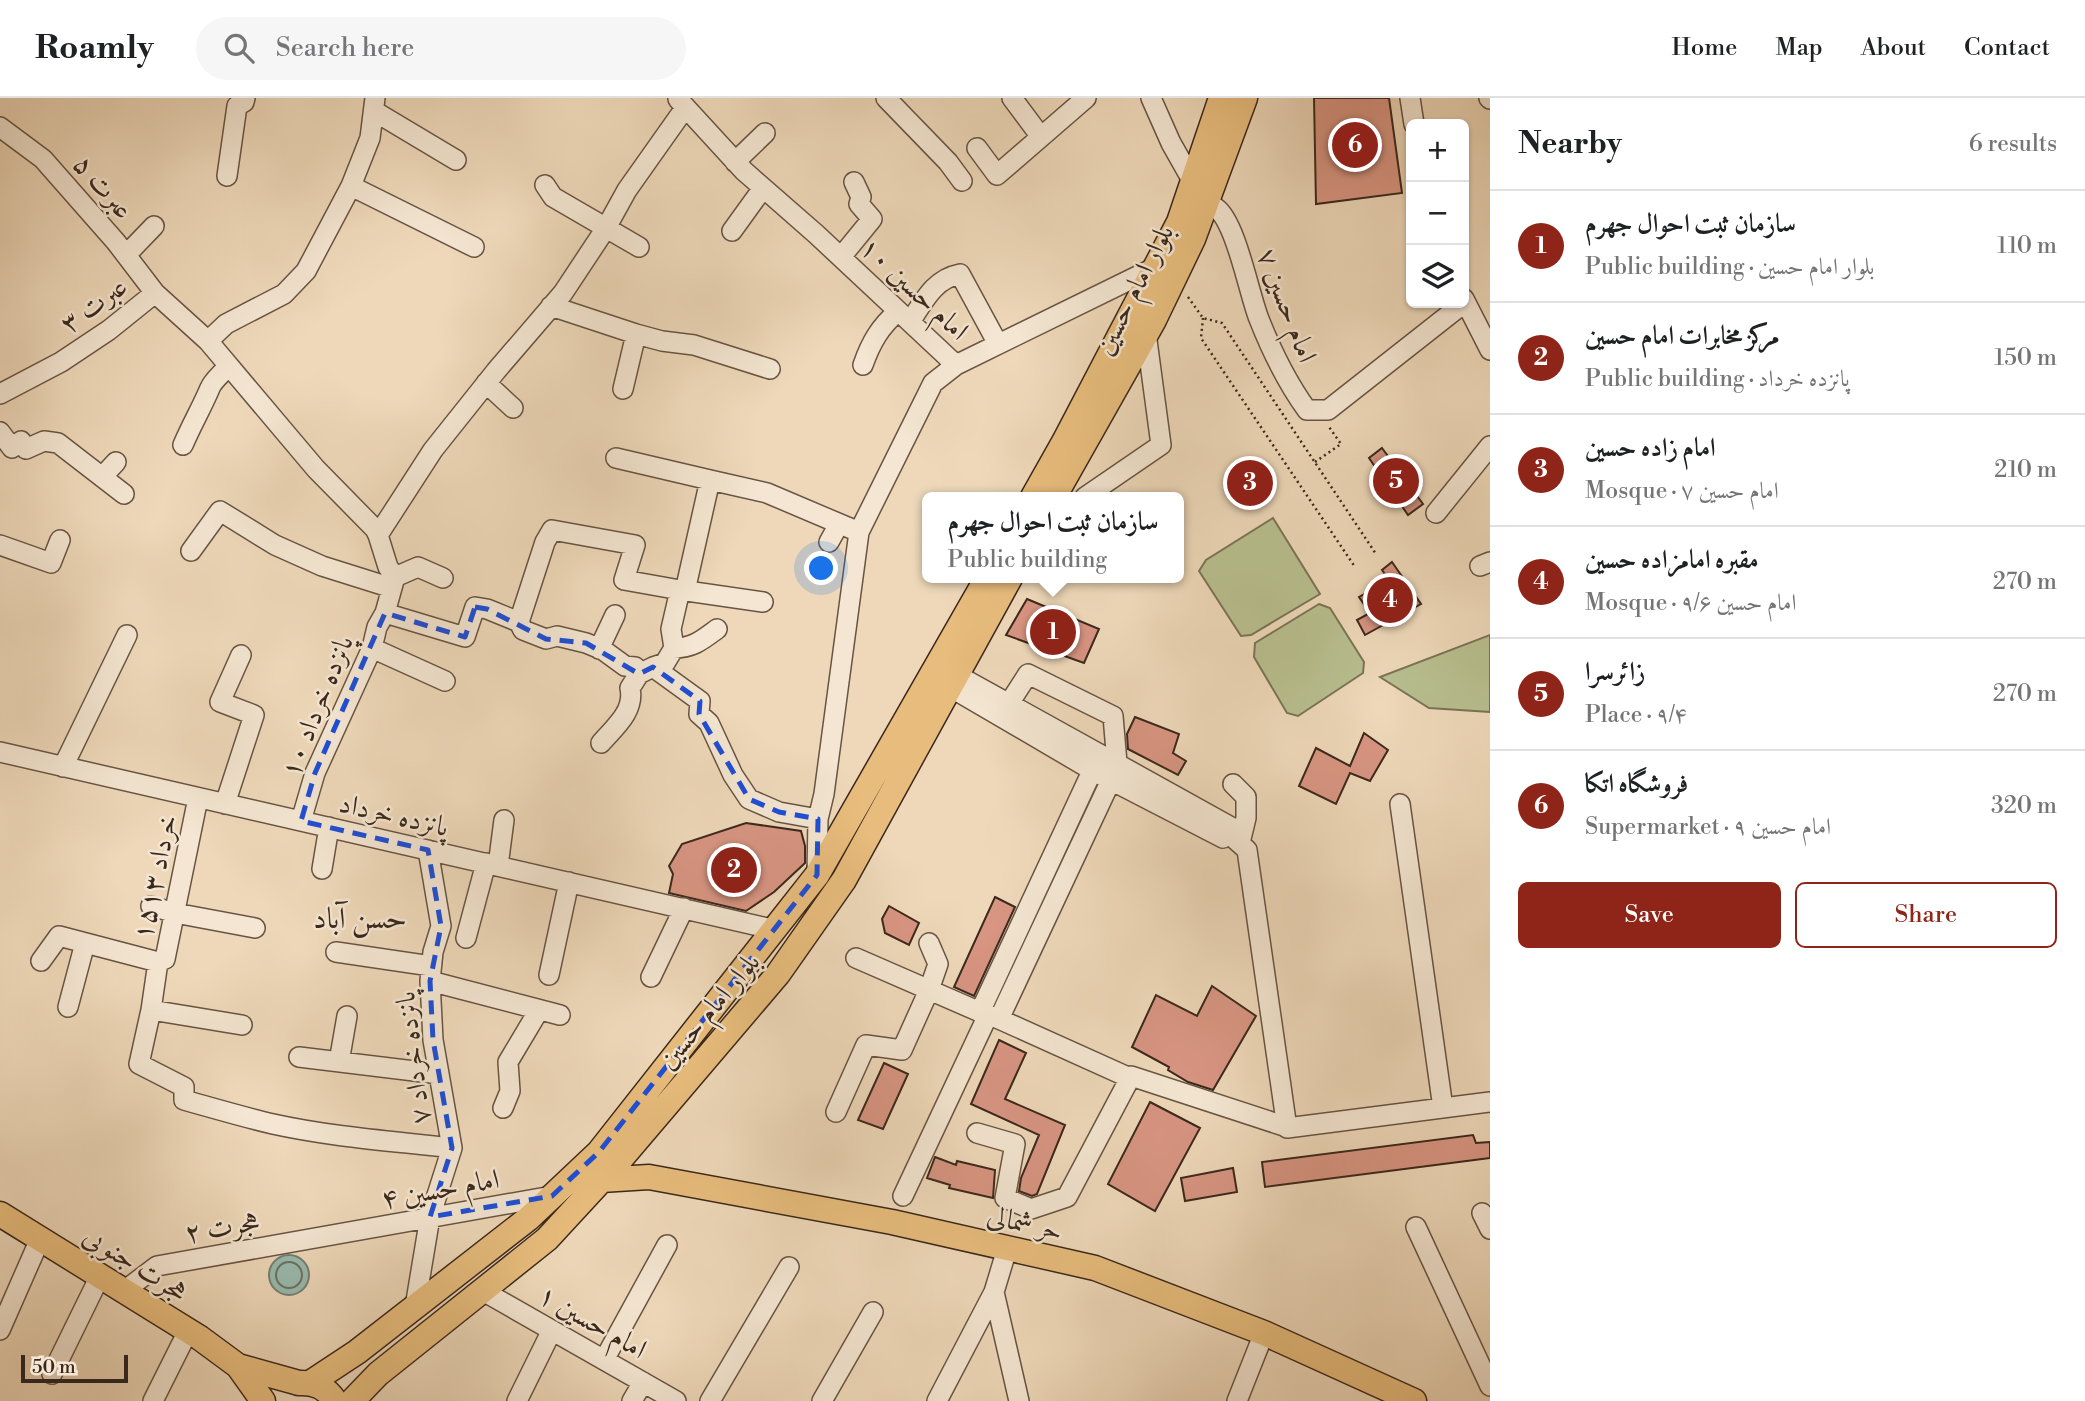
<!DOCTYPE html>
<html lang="en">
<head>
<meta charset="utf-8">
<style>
	body { margin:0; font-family:"Libre Bodoni",Amiri,serif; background:#f6f6f6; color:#202124 }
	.controls { position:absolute; right:21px; top:21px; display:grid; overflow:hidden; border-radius:10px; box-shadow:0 2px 5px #0004 }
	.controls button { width:63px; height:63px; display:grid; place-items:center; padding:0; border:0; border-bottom:2px solid #e0e0e0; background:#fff; color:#202124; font:35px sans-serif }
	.scale { position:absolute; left:21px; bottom:18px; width:107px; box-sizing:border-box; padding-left:7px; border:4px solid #3b281c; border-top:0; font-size:19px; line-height:24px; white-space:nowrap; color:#3b281c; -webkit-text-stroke:5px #f4e6d2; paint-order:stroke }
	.you { position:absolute; left:822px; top:471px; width:24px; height:24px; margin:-18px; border:5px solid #fff; border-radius:50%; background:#1a73e8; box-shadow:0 0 0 10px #1a73e833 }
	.badge { display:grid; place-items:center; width:46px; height:46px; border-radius:50%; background:#8f2418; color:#fff; font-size:23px; font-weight:700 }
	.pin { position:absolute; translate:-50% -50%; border:4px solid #fff; box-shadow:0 2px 7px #0006 }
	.popup { position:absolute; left:922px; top:394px; width:262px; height:91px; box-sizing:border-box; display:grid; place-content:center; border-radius:10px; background:#fff; filter:drop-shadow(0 2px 5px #0005); font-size:23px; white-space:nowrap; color:#757577 }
	.popup b { font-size:26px; color:#202124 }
	.popup::after { content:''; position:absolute; left:50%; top:100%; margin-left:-14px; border:14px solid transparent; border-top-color:#fff }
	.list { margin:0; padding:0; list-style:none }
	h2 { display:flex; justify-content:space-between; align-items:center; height:91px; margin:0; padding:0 28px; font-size:30px }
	h2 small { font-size:23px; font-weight:400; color:#757577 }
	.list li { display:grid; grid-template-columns:46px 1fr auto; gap:21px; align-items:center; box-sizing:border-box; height:112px; padding:0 28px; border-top:2px solid #e0e0e0 }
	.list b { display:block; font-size:26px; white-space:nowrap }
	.list p { margin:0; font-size:23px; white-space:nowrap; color:#757577 }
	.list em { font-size:23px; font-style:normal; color:#757577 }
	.actions { display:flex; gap:14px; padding:21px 28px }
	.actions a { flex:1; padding:16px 0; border:2px solid #8f2418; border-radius:10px; text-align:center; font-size:24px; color:#8f2418 }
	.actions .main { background:#8f2418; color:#fff }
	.icon { flex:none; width:38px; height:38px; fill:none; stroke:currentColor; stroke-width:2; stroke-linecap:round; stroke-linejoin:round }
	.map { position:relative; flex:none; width:1490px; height:1303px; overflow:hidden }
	header { display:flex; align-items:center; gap:42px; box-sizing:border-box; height:98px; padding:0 35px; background:#fff; border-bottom:2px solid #e0e0e0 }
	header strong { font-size:33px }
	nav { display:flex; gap:38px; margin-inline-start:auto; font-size:24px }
	.search { width:490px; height:63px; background:#f6f6f6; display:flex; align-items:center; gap:18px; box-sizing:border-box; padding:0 24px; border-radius:38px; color:#757577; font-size:26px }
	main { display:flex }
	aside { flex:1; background:#fff }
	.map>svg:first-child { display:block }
	.green { fill:#b8bf8f; stroke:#7a7456; stroke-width:2 }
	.water { fill:#99baae; stroke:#738074; stroke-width:2 }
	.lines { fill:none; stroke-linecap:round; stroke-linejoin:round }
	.shore { stroke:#6a7165; stroke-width:2 }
	.building { fill:#d89582; stroke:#3b281c; stroke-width:2 }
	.minor-casing { stroke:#685443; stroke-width:22 }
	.major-casing { stroke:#3b281c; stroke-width:27 }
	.path { stroke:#3b281c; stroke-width:2.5; stroke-dasharray:2 3.5; stroke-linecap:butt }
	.minor { stroke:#f4e6d2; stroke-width:19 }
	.major { stroke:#e7bc7c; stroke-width:24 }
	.marked { fill:none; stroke:#1d4ed8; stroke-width:5; stroke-dasharray:14 9; stroke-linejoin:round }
	.labels { text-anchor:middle; stroke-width:5; stroke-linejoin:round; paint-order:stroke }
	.street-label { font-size:28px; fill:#3b281c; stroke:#f4e6d2 }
	.neighbourhood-label { font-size:30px; fill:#3b281c; stroke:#f4e6d2 }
</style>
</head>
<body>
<header>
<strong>Roamly</strong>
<div class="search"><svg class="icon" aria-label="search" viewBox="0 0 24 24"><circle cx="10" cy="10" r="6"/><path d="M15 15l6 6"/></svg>Search here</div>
<nav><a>Home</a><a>Map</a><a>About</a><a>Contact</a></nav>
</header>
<main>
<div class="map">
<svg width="1490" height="1303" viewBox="0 0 1490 1303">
	<rect width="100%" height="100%" fill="#eed8b9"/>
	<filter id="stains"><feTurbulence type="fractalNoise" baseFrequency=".00286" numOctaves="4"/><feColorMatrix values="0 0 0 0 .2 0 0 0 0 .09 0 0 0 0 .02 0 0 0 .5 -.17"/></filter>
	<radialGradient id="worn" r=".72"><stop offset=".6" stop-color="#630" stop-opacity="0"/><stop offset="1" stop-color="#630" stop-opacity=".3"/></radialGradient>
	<path class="green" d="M 1273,420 L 1320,496 L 1251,537 L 1241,538 L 1199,473 L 1206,462 Z
		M 1319,506 L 1330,510 L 1364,564 L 1363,575 L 1298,618 L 1287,615 L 1254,559 L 1255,545 Z
		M 1490,537 L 1490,614 L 1429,610 L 1380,579 Z"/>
	<path class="water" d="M269 1177a20 20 0 1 1 40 0a20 20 0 1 1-40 0Z"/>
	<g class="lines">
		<path class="shore" d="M276 1177a13 13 0 1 1 26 0a13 13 0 1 1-26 0Z"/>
	</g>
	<path class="building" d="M 1314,0 L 1389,0 L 1402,95 L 1316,106 Z
		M 1382,350 L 1423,406 L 1408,417 L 1369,360 Z
		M 1392,464 L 1421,506 L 1365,537 L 1357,522 L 1370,515 L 1359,499 L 1389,482 L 1382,472 Z
		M 1027,501 L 1099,531 L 1084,565 L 1006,537 Z
		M 1135,619 L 1179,636 L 1173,655 L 1186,663 L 1178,677 L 1128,651 L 1127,636 Z
		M 1364,635 L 1388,652 L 1370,683 L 1350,675 L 1336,706 L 1299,688 L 1316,650 L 1350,668 Z
		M 746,725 L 801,733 L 805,748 L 805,765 L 774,794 L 746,813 L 669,795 L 673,776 L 669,768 L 682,746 Z
		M 995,799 L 1015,809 L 974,898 L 954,889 Z
		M 889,808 L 919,825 L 909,847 L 885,835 L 882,821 Z
		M 1212,888 L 1256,918 L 1213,992 L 1188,984 L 1168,972 L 1169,969 L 1132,949 L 1156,897 L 1197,918 Z
		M 999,942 L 1026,955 L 1005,1001 L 1065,1027 L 1037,1096 L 1032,1098 L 1019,1093 L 1021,1080 L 1039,1037 L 971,1006 Z
		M 884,965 L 908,976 L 883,1031 L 858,1022 Z
		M 1150,1004 L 1200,1030 L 1155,1113 L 1108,1086 Z
		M 1473,1037 L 1476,1045 L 1490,1044 L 1490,1060 L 1265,1089 L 1262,1064 Z
		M 935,1059 L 956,1067 L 957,1063 L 995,1072 L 993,1100 L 949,1090 L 950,1087 L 927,1080 Z
		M 1233,1070 L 1237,1094 L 1185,1103 L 1181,1080 Z"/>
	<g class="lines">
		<g class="minor-casing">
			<path id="minor" d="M 886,0 L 948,64 L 962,83
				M 1012,0 L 1041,39 L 1086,0
				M 1151,0 L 1171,45 L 1193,84
				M 1410,0 L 1414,26
				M 1489,0 L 1490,1
				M 678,1 L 744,73 L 816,136 L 956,267 L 1156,169
				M 374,13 L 456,62
				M 0,29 L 43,61 L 116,144 L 155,195
				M 977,50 L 997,77 L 1041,39
				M 735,64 L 765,35
				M 227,78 L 237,8 L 244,4 L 245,0
				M 545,87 L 553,99 L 639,149
				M 351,88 L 474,149
				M 1206,105 C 1209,107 1213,107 1216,110 C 1236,124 1249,196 1259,221 C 1272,254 1286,283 1307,312 L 1328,312 L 1464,205
				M 732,133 L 763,90
				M 126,157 L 154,128
				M 841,159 L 872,121 L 859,106 L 861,99 L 854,84
				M 1464,201 L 1490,252
				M 551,208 L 636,236 L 662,243 L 694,247 L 770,271
				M 910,224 C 924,203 934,181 960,176 L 998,246
				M 208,243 L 226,226 L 284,196 L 306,173 L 351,88 L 370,40 L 375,0
				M 863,267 C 871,244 880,229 898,213
				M 486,285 L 513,310
				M 623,291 L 636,236
				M 0,296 L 61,264 L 109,232 L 155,195 L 208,243 L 316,371 L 375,431 L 378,437 L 433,352 L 496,273 L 563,195 L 606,130 L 627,92 L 685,10
				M 0,334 L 12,350 L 21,343 L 26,351 L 44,343 L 58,345 L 124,396
				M 183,347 C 191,328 202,309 210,290 C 213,282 223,275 228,268
				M 616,360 L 710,382 L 685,493
				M 103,378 L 116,364
				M 710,382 L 767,395 L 859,434
				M 1085,399 L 1161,347 L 1146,235
				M 1436,415 L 1490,348
				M 378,437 L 388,469 L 395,479
				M 829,444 L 839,426
				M 0,447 L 51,465 L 60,442
				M 191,453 L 220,413 L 275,447 L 322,468 L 392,490
				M 1480,468 L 1490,464
				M 443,480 L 418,469 L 395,479 L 385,515 L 465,539 L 475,509 L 487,511 L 519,524
				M 680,492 L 763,504
				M 372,550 L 445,583
				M 674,550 C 693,550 702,542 717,531
				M 599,551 L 615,517
				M 639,576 L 635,569 L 625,568 L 603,552 L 586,545 L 557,538 L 546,541 L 523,532 L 519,524 L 545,444 L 552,432 L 635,447 L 624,482 L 680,492 L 671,531 L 674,550 L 665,565 L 653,569
				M 950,589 L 1097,675 L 1223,740 L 1233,730 L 957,577
				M 1001,618 L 1028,576 L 1113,618 L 1117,665 L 1111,682 L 999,921 L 980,914 L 1100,656
				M 601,645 C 615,629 635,613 630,590 L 639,576 L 653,569 L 700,603 L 699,616 L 709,625 L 733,677 L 749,701 L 779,714 L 818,721
				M 0,654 L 776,832
				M 63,669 L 127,537
				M 1233,686 L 1246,699 L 1246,720 L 1240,745
				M 225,706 L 254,617 L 220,604 L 241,557
				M 1400,706 L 1443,1010
				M 301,723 L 315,675 L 372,550 L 377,529 L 385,515
				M 1228,735 L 1247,752 L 1287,1030 L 1490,1004
				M 498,768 L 504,722
				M 322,771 L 329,729
				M 817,777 L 818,721 L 824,696 L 859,434 L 933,285 L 956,267
				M 151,808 L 175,815 L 255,830
				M 466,840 L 486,765
				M 336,854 L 431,868
				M 856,860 L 980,914
				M 41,863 L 59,838 L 158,864 L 151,912
				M 158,864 L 165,861 L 198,700
				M 549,877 L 569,784
				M 651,879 L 684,810
				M 430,883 L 560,917
				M 68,909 L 85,845
				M 999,921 L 1130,980
				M 242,927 L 151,912 L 139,966 L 184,989 L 184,1002 C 213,1010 243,1019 273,1026 C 332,1039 392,1043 452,1050
				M 299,959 L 439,976
				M 339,964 L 347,918
				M 503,1010 L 510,993 L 508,964 L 539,912
				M 836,1014 L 866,947 L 902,952 L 929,892 L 938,866 L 929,845
				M 977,1035 L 1015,1046 L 1005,1100 L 1031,1111 L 1067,1099 L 1131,978 L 1287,1029
				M 903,1098 L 988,917
				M 1482,1115 L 1490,1131
				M 1416,1129 L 1490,1288
				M 124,1193 L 157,1168 L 552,1098
				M 483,1193 L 676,1303
				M 994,1194 L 1019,1303
				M 415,1209 L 430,1119 L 452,1050 L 433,942 L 430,883 L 433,854 L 441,828 L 428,752
				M 0,1232 L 40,1141
				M 604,1262 L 667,1147
				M 52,1276 L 100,1178
				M 153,1303 L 188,1233
				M 517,1303 L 552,1232
				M 632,1303 L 643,1284
				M 710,1303 L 789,1169
				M 822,1303 L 873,1214
				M 937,1303 L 994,1194 L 1007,1151
				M 1237,1303 L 1264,1235"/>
		</g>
		<g class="major-casing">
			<path id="major" d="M 1033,399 L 1064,344 L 1179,124 L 1221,0
				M 1054,399 L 1154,222 L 1193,141 L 1245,0
				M 601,1082 L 649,1079 L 892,1124 L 1095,1170 L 1264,1235 L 1414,1303
				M 0,1116 L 200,1240 L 238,1268
				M 298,1285 C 314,1284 326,1289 335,1303
				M 310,1285 L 357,1254 L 529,1120 L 599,1054 L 817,777 L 987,480
				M 263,1303 L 238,1268 L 299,1285
				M 352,1303 L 378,1276 L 547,1141 L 619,1063 L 778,876 L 844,782 L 1010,480"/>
		</g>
		<path class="path" d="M 1188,199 L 1203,220 L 1222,225 L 1376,456
			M 1203,220 L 1201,240 L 1355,469
			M 1315,364 L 1341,346 L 1329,329"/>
		<use href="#minor" class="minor"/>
		<use href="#major" class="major"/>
	</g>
	<path class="marked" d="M 475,509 L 487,511 L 546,541 L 586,545 L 639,576 L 653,569 L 700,603 L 699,616 L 749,701 L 779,714 L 818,721 L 817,777 L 599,1054 L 552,1098 L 430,1119 L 452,1050 L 433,942 L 430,883 L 441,828 L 428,752 L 301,723 L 315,675 L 385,515 L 465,539 Z"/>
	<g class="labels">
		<g class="street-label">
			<text transform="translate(104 88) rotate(49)" y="10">عبرت ۵</text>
			<text transform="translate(915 190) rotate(43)" y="10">امام حسین ۱۰</text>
			<text transform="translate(1133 191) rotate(-63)" y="10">بلوار امام حسین</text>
			<text transform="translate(93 206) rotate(-36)" y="10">عبرت ۳</text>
			<text transform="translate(1288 207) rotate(69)" y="10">امام حسین ۷</text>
			<text transform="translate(316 608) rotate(-68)" y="10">پانزده خرداد ۱۰</text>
			<text transform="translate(394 716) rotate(13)" y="10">پانزده خرداد</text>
			<text transform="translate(154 779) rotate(-78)" y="10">۱۵خرداد ۱۳</text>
			<text transform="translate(708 912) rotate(-50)" y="10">بلوار امام حسین</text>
			<text transform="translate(412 960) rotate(-97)" y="10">پانزده خرداد ۷</text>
			<text transform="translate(440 1090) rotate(-10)" y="10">امام حسین ۴</text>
			<text transform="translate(1025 1124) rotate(13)" y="10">حر شمالی</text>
			<text transform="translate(222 1128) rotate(-10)" y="10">هجرت ۲</text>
			<text transform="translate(136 1165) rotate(32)" y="10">هجرت جنوبی</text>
			<text transform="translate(593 1223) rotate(30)" y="10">امام حسین ۱</text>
		</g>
		<g class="neighbourhood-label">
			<text x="360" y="830">حسن آباد</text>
		</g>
	</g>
	<rect width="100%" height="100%" filter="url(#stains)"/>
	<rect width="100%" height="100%" fill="url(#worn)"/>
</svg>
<div class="controls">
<button>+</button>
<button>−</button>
<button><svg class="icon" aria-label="layers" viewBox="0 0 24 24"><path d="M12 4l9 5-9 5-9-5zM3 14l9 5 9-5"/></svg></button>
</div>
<div class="scale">50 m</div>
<div class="you"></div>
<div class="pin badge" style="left:1053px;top:534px">1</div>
<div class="popup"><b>سازمان ثبت احوال جهرم</b>Public building</div>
<div class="pin badge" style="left:734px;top:772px">2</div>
<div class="pin badge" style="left:1250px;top:385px">3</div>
<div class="pin badge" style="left:1390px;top:502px">4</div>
<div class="pin badge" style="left:1396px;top:383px">5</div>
<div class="pin badge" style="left:1355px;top:47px">6</div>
</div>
<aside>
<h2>Nearby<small>6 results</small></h2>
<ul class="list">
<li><span class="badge">1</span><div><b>سازمان ثبت احوال جهرم</b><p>Public building · بلوار امام حسین</p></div><em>110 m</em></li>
<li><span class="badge">2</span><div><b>مرکز مخابرات امام حسین</b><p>Public building · پانزده خرداد</p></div><em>150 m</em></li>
<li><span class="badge">3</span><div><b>امام زاده حسین</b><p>Mosque · امام حسین ۷</p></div><em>210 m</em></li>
<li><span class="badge">4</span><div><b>مقبره امامزاده حسین</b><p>Mosque · امام حسین ۹/۶</p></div><em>270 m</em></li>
<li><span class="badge">5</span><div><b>زائرسرا</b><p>Place · ۹/۴</p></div><em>270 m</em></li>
<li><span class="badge">6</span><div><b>فروشگاه اتکا</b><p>Supermarket · امام حسین ۹</p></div><em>320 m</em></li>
</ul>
<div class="actions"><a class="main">Save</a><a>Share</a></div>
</aside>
</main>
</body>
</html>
